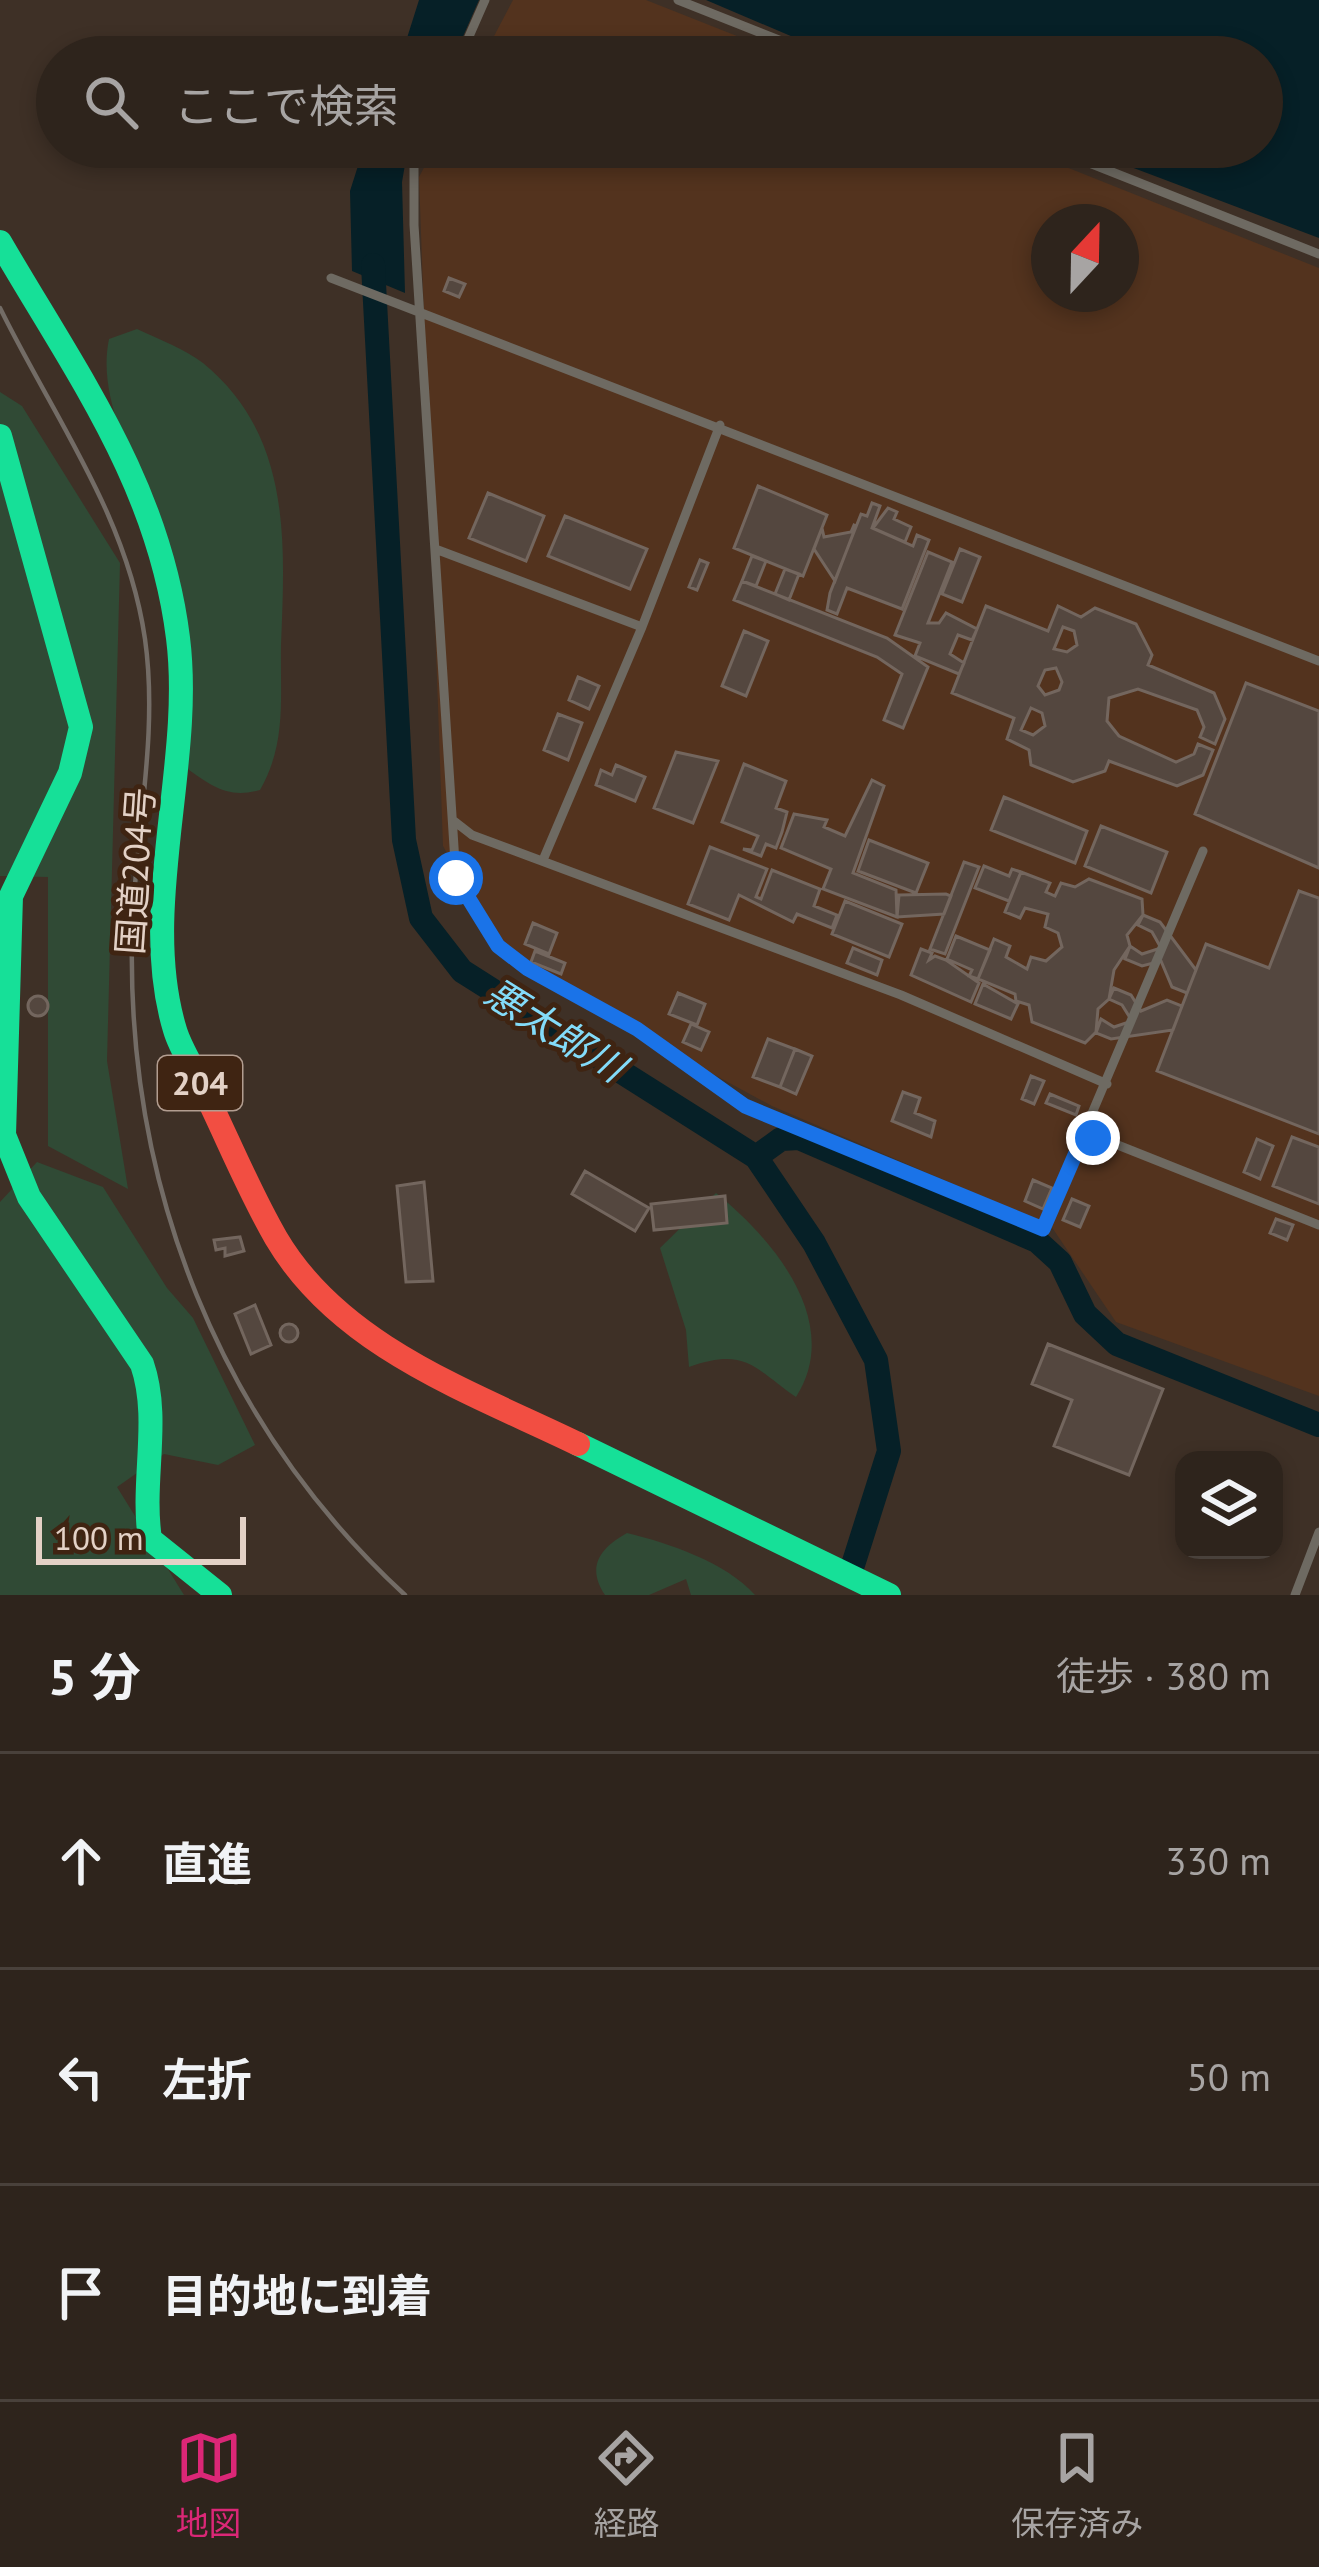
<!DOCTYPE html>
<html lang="ja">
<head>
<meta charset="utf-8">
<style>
	body { margin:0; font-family:"PT Sans","Noto Sans JP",sans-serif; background:#362c25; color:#f1f3f6 }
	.controls { position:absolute; right:36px; bottom:36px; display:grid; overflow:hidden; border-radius:24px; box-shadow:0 6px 18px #0003 }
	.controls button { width:108px; height:108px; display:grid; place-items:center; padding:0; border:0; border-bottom:3px solid #49413b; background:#2e241c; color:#f1f3f6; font:60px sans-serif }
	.compass { position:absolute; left:1031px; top:204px; width:108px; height:108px; border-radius:50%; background:#2e241c; box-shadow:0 6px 18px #0003; rotate:22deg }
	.scale { position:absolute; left:36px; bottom:30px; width:210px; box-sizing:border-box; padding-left:12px; border:6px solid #e3d1c6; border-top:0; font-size:33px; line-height:42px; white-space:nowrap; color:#e3d1c6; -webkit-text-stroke:9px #3f2412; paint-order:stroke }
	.stop { position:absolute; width:36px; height:36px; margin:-27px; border:9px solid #1a73e8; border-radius:50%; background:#fff }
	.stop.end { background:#1a73e8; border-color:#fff; box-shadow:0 3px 12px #0008 }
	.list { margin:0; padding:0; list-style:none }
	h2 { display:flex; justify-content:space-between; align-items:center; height:156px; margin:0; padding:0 48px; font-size:51px }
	h2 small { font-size:39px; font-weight:400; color:#a7a4a3 }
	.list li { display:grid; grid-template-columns:78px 1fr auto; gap:36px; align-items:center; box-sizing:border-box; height:216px; padding:0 48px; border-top:3px solid #49413b }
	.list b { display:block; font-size:45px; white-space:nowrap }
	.list em { font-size:39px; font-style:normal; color:#a7a4a3 }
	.icon { flex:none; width:66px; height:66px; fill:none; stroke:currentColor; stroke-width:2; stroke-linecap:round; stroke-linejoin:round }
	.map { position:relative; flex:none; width:1319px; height:1595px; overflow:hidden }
	.search { position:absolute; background:#2e241c; box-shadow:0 6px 18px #0003; left:36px; right:36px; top:36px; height:132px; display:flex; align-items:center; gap:30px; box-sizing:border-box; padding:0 42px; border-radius:66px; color:#a7a4a3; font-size:45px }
	.sheet { height:804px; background:#2e241c }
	nav { display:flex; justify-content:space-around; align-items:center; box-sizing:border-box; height:168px; border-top:3px solid #49413b; background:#2e241c; font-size:33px; color:#a7a4a3 }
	nav a { display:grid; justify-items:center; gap:6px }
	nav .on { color:#db2777 }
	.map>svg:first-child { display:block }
	.built { fill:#53331e; fill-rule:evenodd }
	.green { fill:#304a35 }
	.water { fill:#062027 }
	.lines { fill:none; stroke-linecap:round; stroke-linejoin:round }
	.river { stroke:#062027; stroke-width:24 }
	.building { fill:#54473f; stroke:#73665e; stroke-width:3; fill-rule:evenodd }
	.lane { stroke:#6e6a62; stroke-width:9 }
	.fast { stroke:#16e098; stroke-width:24 }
	.jam { stroke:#f24e42; stroke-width:24 }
	.rail { stroke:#736c66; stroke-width:4.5 }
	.route { stroke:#1a73e8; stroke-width:15 }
	.labels { text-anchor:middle; stroke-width:10; stroke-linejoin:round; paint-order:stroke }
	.shield { fill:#3f2412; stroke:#b29d90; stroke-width:3 }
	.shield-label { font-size:33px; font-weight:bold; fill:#e3d1c6 }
	.street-label { font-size:36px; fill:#e3d1c6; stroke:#3f2412 }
	.water-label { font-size:39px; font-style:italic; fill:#83dbf9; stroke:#3f2412 }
</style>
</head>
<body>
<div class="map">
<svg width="1319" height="1595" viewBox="0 0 1319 1595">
	<rect width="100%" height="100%" fill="#3e3026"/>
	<path class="built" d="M 513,0 L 646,0 L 790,57 L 483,57 Z
		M 435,147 L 1016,147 L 1319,268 L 1319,1396 L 1116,1322 L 1051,1226 L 772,1106 L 508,963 L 443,846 L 419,177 ZM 1049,222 L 1121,222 L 1121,294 L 1049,294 Z"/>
	<path class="green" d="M 137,329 C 158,339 185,349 203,363 C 292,436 285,542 281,645 C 280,697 287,743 260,790 C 228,799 212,786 186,768 C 185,677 160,581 139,492 C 127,440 98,393 109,339 Z
		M 0,392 L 22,406 L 120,563 L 107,1061 L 128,1189 L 48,1146 L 48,877 L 0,876 Z
		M 37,1162 L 103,1187 L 167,1288 L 193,1318 L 255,1445 L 218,1465 L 164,1454 L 117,1487 L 184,1595 L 0,1595 L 0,1202 Z
		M 716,1193 C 772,1238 844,1322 796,1397 C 754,1368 746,1347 689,1367 L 686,1330 L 660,1248 Z
		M 627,1533 C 668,1543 726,1562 755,1595 L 691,1595 L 686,1579 L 649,1595 L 605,1595 C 586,1567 600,1548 627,1533 Z"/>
	<path class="water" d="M 419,0 L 479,0 L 454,57 L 401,57 Z
		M 706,0 L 1319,0 L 1319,238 L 1078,147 L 1262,147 L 1262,57 L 840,57 Z
		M 364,147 L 408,147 L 402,182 L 405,293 L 352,271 L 350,191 Z"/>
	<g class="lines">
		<path class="river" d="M 373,265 L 404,840 L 421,918 L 462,971 L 756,1157 L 814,1243 L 876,1360 L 889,1451 L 852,1568
			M 756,1157 L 781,1139 L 799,1138 L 1037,1241 L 1060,1262 L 1085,1314 L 1117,1344 L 1319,1425"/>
	</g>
	<path class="building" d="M 449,278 L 465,284 L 459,297 L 444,291 Z
		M 758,486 L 827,515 L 803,576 L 734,548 Z
		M 488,493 L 544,516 L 526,561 L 469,538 Z
		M 872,503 L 880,506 L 872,528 L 913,546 L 917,535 L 929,540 L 902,609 L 847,588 L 837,614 L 827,610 L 830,593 L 861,514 L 867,516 Z
		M 888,508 L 897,512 L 894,519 L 911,527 L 905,542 L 873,528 Z
		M 565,516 L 647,549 L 630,589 L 548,556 Z
		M 854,525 L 856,526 L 835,581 L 814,549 L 822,528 L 824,537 L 851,532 Z
		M 960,549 L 980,557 L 962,602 L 942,594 Z
		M 928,552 L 952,562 L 928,623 L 939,623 L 946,613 L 977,629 L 972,640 L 958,635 L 950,654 L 964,663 L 959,674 L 915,656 L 920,643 L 895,635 Z
		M 752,556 L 766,561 L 756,586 L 742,581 Z
		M 700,560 L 708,563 L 697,590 L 689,587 Z
		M 785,569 L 799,574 L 789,600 L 775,594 Z
		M 742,581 L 887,638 L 928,667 L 903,728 L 884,720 L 902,674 L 877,657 L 734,600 Z
		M 986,606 L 1048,631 L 1058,606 L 1081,617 L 1095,608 L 1136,624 L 1152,655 L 1148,665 L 1214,693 L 1225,719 L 1215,744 L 1200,737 L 1204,727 L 1197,710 L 1138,689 L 1109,698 L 1107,721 L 1119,736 L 1176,762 L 1194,754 L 1198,744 L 1213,750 L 1203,775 L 1177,786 L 1109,761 L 1105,771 L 1073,782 L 1031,765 L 1029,750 L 1007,739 L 1014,718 L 952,693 ZM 1063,627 L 1074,631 L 1077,645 L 1067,652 L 1054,649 ZM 1056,668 L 1062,682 L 1059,690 L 1045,695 L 1038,686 L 1045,670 ZM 1031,708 L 1042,713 L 1045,726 L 1033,735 L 1021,730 Z
		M 744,631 L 768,641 L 746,696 L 722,686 Z
		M 578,677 L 599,686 L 589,709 L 569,700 Z
		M 1246,683 L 1319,711 L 1319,868 L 1195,814 Z
		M 558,714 L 582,723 L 568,760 L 544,750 Z
		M 676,752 L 718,761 L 693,823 L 654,808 Z
		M 744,764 L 786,781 L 776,808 L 787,812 L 782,832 L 776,848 L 766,844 L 761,856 L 743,849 L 752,850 L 758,836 L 722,822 Z
		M 616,765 L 645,777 L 635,801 L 596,785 L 601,770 L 612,775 Z
		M 872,780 L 884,786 L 853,873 L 896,890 L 897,917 L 823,889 L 831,869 L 781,848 L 794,814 L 827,820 L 824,827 L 845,836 Z
		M 1004,797 L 1087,831 L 1075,863 L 991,830 Z
		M 1101,826 L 1167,852 L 1151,893 L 1085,866 Z
		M 869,840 L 928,863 L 916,893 L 858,871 Z
		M 710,847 L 767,869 L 756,897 L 761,899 L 772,870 L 820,889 L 814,906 L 837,915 L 832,928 L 797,914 L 793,922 L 739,895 L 729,920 L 688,904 Z
		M 964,862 L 979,867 L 945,954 L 930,949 Z
		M 984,866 L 1009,876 L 1012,869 L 1021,872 L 1009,901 L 975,888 Z
		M 1021,872 L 1050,883 L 1046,892 L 1055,896 L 1061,883 L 1075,887 L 1089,879 L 1142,899 L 1143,915 L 1127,935 L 1130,946 L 1114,970 L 1109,999 L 1098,1009 L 1096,1032 L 1085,1043 L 1032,1022 L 1029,1005 L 1016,1001 L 1015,994 L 978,979 L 994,939 L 1010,946 L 1006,957 L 1027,969 L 1031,957 L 1046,961 L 1062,947 L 1058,933 L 1045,927 L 1048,914 L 1025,908 L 1020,918 L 1005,912 Z
		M 1299,891 L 1319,898 L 1319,1134 L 1157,1071 L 1206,944 L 1269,968 Z
		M 899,895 L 946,894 L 951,896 L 944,914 L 897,917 Z
		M 845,901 L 902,924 L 889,957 L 832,934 Z
		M 1143,915 L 1160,922 L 1196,970 L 1187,993 L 1172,987 L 1161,961 L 1142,966 L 1125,959 L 1130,946 L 1142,954 L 1161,948 L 1152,932 L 1138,925 Z
		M 533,923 L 557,933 L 549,954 L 525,944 Z
		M 956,936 L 990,950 L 978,979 L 969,976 L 972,970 L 947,959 Z
		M 853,948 L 882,960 L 877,975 L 847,963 Z
		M 921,949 L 932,953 L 929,960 L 935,956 L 946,960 L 979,983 L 971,1002 L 911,975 Z
		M 535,951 L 565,963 L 561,974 L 531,962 Z
		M 983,984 L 1018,1004 L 1011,1019 L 975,1004 Z
		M 1114,988 L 1131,995 L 1141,1011 L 1167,1000 L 1182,1006 L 1173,1030 L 1111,1039 L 1096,1033 L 1101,1019 L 1114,1027 L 1132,1021 L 1122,1005 L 1109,999 Z
		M 678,993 L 705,1004 L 697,1025 L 669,1014 Z
		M28 1006a10 10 0 1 1 20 0a10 10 0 1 1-20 0Z
		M 691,1024 L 709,1032 L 701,1050 L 683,1042 Z
		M 768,1039 L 795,1049 L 780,1087 L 753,1077 Z
		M 795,1049 L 812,1056 L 796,1094 L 780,1087 Z
		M 1031,1076 L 1044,1081 L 1034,1104 L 1022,1099 Z
		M 903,1092 L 920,1098 L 915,1113 L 935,1121 L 931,1137 L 892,1121 Z
		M 1050,1094 L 1079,1106 L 1076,1115 L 1046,1103 Z
		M 1292,1137 L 1319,1147 L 1319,1204 L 1273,1186 Z
		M 1257,1139 L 1273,1146 L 1260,1179 L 1244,1172 Z
		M 585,1171 L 649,1208 L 635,1231 L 572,1194 Z
		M 1033,1180 L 1052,1188 L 1043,1209 L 1025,1201 Z
		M 424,1182 L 433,1281 L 406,1282 L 397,1186 Z
		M 725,1196 L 727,1223 L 654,1230 L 651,1204 Z
		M 1072,1199 L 1089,1206 L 1080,1227 L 1063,1220 Z
		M 1276,1219 L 1293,1225 L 1287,1240 L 1270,1233 Z
		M 240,1237 L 244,1251 L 225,1256 L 225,1248 L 216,1250 L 214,1240 Z
		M 255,1305 L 271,1345 L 251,1354 L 235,1314 Z
		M280 1333a9 9 0 1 1 18 0a9 9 0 1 1-18 0Z
		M 1048,1344 L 1163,1389 L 1129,1475 L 1054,1446 L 1072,1400 L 1032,1384 Z"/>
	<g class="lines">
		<path class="lane" d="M 678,0 L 822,57
			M 460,57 L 485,0
			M 421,147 L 414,165 L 414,225 L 456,878 L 498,946 L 528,969 L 637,1029 L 745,1106 L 1043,1229 L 1203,851
			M 1049,147 L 1319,254
			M 331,278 L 1319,661
			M 438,550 L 642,627
			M 454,821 L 472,835 L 901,995 L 1107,1084
			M 543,860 L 642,627 L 720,425
			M 1085,1132 L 1319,1225
			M 1295,1595 L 1319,1532"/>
		<path class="fast" d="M 0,242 C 76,373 159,484 178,638 C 194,764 138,909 175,1030 C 180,1047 191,1064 199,1080
			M 0,436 L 81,727 L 70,773 L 11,896 L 4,1135 L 29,1197 L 142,1364 C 161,1419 141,1481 150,1539 L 220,1595
			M 578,1444 L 889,1595"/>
		<path class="jam" d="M 199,1080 C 225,1132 247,1188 276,1238 C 340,1347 471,1392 578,1444"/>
		<path class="rail" d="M 0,308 C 54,418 127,515 145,639 C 159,738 134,838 132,937 C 127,1187 219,1424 405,1595"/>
	</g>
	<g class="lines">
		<path class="route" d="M 456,878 L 498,946 L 528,969 L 637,1029 L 745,1106 L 1043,1229 L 1085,1132 L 1093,1138"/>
	</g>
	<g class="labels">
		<rect class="shield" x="158" y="1056" width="84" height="54" rx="9"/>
		<g class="shield-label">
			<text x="200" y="1095">204</text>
		</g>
		<g class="street-label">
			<text transform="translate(135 871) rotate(-86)" y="13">国道204号</text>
		</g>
		<g class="water-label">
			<text transform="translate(555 1030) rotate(32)" y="14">悪太郎川</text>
		</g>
	</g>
</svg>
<div class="controls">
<button><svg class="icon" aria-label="layers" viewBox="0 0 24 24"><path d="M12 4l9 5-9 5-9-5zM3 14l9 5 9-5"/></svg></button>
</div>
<svg class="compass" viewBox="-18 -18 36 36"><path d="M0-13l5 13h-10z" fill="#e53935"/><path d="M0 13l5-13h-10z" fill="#a7a4a3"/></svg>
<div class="scale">100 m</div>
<div class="stop" style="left:456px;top:878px"></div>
<div class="stop end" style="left:1093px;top:1138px"></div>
<div class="search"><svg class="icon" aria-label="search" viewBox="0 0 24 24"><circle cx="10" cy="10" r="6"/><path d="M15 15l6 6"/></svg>ここで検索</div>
</div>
<section class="sheet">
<h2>5 分<small>徒歩 · 380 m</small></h2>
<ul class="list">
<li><svg class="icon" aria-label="ahead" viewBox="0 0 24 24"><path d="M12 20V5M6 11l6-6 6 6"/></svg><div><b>直進</b></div><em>330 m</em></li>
<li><svg class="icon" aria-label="left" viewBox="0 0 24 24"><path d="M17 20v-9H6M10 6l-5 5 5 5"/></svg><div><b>左折</b></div><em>50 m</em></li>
<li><svg class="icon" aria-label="arrive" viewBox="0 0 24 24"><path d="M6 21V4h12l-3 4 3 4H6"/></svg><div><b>目的地に到着</b></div></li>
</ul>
</section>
<nav>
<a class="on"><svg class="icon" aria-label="map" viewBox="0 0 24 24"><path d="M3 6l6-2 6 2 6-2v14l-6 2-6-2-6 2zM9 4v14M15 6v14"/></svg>地図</a>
<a><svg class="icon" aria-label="directions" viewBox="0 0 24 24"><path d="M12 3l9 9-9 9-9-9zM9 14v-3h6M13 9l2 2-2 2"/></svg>経路</a>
<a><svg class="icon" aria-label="saved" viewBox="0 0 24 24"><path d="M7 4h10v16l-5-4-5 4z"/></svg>保存済み</a>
</nav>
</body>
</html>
